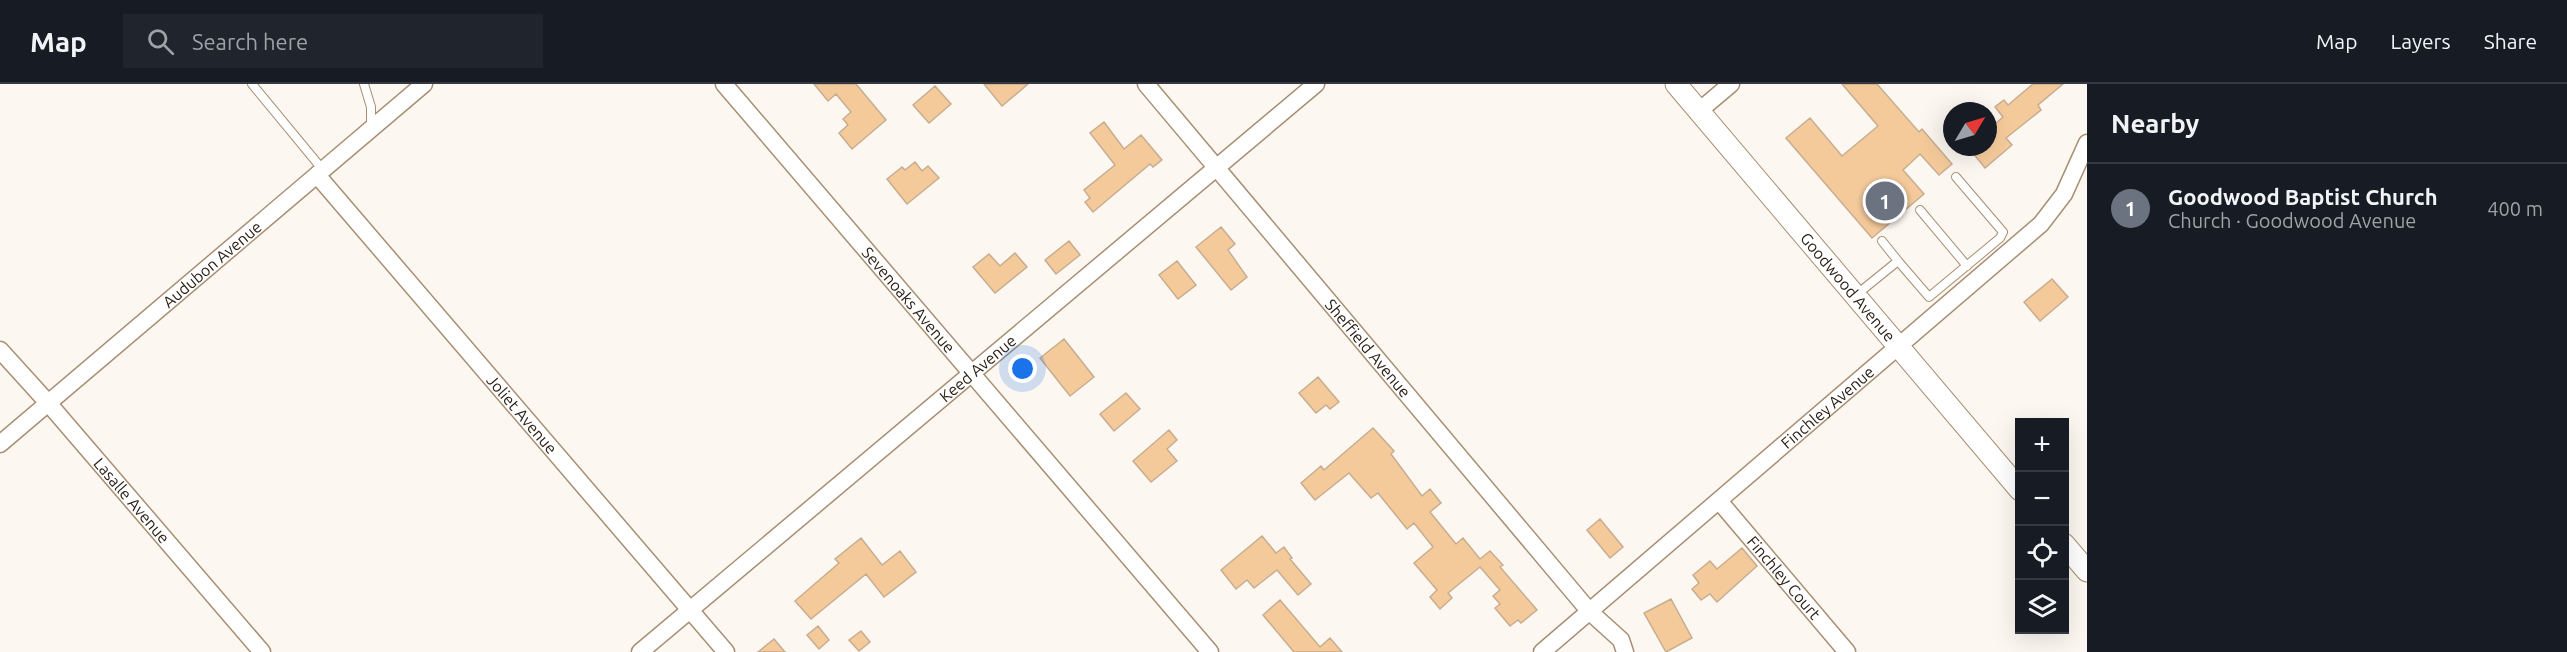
<!DOCTYPE html>
<html lang="en">
<head>
<meta charset="utf-8">
<style>
	body { margin:0; font-family:Ubuntu,sans-serif; background:#20242c; color:#f1f3f6 }
	.controls { position:absolute; right:18px; bottom:18px; display:grid; overflow:hidden; border-radius:0px; box-shadow:0 6px 24px #0002 }
	.controls button { width:54px; height:54px; display:grid; place-items:center; padding:0; border:0; border-bottom:2px solid #363941; background:#171b24; color:#f1f3f6; font:30px sans-serif }
	.compass { position:absolute; left:1943px; top:18px; width:54px; height:54px; border-radius:50%; background:#171b24; box-shadow:0 6px 24px #0002; rotate:52deg }
	.you { position:absolute; left:1023px; top:285px; width:21px; height:21px; margin:-15px; border:4px solid #fff; border-radius:50%; background:#1a73e8; box-shadow:0 0 0 9px #1a73e833 }
	.badge { display:grid; place-items:center; width:39px; height:39px; border-radius:50%; background:#b5ab98; color:#fff; font-size:20px; font-weight:700 }
	.pin { position:absolute; translate:-50% -50%; border:3px solid #fff; box-shadow:0 2px 6px #0006 }
	.list { margin:0; padding:0; list-style:none }
	h2 { display:flex; justify-content:space-between; align-items:center; height:78px; margin:0; padding:0 24px; font-size:26px }
	h2 small { font-size:20px; font-weight:400; color:#9ea1a6 }
	.list li { display:grid; grid-template-columns:39px 1fr auto; gap:18px; align-items:center; box-sizing:border-box; height:90px; padding:0 24px; border-top:2px solid #363941 }
	.list b { display:block; font-size:22px; white-space:nowrap }
	.list p { margin:0; font-size:20px; white-space:nowrap; color:#9ea1a6 }
	.list em { font-size:20px; font-style:normal; color:#9ea1a6 }
	.icon { flex:none; width:33px; height:33px; fill:none; stroke:currentColor; stroke-width:2; stroke-linecap:round; stroke-linejoin:round }
	.map { position:relative; flex:none; width:2087px; height:568px; overflow:hidden }
	header { display:flex; align-items:center; gap:36px; box-sizing:border-box; height:84px; padding:0 30px; background:#171b24; border-bottom:2px solid #363941 }
	header strong { font-size:28px }
	nav { display:flex; gap:33px; margin-inline-start:auto; font-size:21px }
	.search { width:420px; height:54px; background:#20242c; display:flex; align-items:center; gap:15px; box-sizing:border-box; padding:0 21px; border-radius:0px; color:#9ea1a6; font-size:22px }
	main { display:flex }
	aside { flex:1; background:#171b24 }
	.map>svg:first-child { display:block }
	.building { fill:#f4ca9b; stroke:#c7ad90; stroke-width:1.5 }
	.lines { fill:none; stroke-linecap:round; stroke-linejoin:round }
	.service-casing { stroke:#a88f73; stroke-width:10 }
	.minor-casing { stroke:#a88f73; stroke-width:19 }
	.tertiary-casing { stroke:#a88f73; stroke-width:23 }
	.service { stroke:#fff; stroke-width:8 }
	.minor { stroke:#fff; stroke-width:16 }
	.tertiary { stroke:#fff; stroke-width:21 }
	.labels { text-anchor:middle; stroke-width:6; stroke-linejoin:round; paint-order:stroke }
	.street-label { font-size:16px; fill:#261c12; stroke:#fff }
</style>
</head>
<body>
<header>
<strong>Map</strong>
<div class="search"><svg class="icon" aria-label="search" viewBox="0 0 24 24"><circle cx="10" cy="10" r="6"/><path d="M15 15l6 6"/></svg>Search here</div>
<nav><a>Map</a><a>Layers</a><a>Share</a></nav>
</header>
<main>
<div class="map">
<svg width="2087" height="568" viewBox="0 0 2087 568">
	<rect width="100%" height="100%" fill="#fdf7f1"/>
	<path class="building" d="M 814,0 L 856,0 L 886,36 L 852,65 L 839,49 L 848,41 L 843,35 L 851,28 L 836,10 L 828,17 Z
		M 984,0 L 1028,0 L 1002,22 Z
		M 1842,0 L 1877,0 L 1919,48 L 1922,45 L 1952,80 L 1939,91 L 1920,70 L 1903,86 L 1924,110 L 1872,154 L 1786,54 L 1810,34 L 1842,72 L 1878,42 Z
		M 2033,0 L 2063,0 L 2038,21 L 2041,26 L 2006,54 L 2012,61 L 1985,84 L 1968,63 L 1988,63 L 1988,46 L 2003,33 L 1995,23 L 2004,16 L 2008,21 Z
		M 935,2 L 951,20 L 929,39 L 913,21 Z
		M 1104,38 L 1124,65 L 1141,51 L 1162,76 L 1153,83 L 1150,80 L 1093,128 L 1085,118 L 1090,114 L 1084,106 L 1115,81 L 1090,49 Z
		M 915,78 L 922,87 L 928,82 L 939,94 L 907,120 L 887,95 L 902,83 L 905,86 Z
		M 1221,143 L 1235,160 L 1228,166 L 1247,193 L 1231,206 L 1196,163 Z
		M 1069,157 L 1080,171 L 1056,190 L 1045,176 Z
		M 1015,169 L 1027,183 L 995,209 L 973,183 L 989,170 L 1000,182 Z
		M 1177,177 L 1196,201 L 1178,215 L 1159,191 Z
		M 2052,195 L 2068,213 L 2040,237 L 2024,218 Z
		M 1064,255 L 1094,293 L 1070,312 L 1040,274 Z
		M 1318,293 L 1339,318 L 1330,325 L 1326,321 L 1316,329 L 1299,309 Z
		M 1126,309 L 1140,325 L 1114,347 L 1100,330 Z
		M 1373,344 L 1394,367 L 1391,370 L 1422,412 L 1430,405 L 1441,419 L 1430,428 L 1456,460 L 1463,454 L 1480,475 L 1490,467 L 1503,481 L 1500,483 L 1537,526 L 1521,539 L 1518,536 L 1510,542 L 1495,524 L 1500,520 L 1493,512 L 1500,506 L 1480,483 L 1448,509 L 1452,514 L 1440,525 L 1430,513 L 1437,506 L 1414,479 L 1433,463 L 1414,439 L 1407,445 L 1378,409 L 1371,414 L 1349,389 L 1315,416 L 1301,399 L 1321,382 L 1324,386 Z
		M 1169,346 L 1177,356 L 1167,365 L 1177,377 L 1151,398 L 1133,377 Z
		M 1600,435 L 1623,463 L 1610,474 L 1587,446 Z
		M 1262,452 L 1276,469 L 1284,463 L 1292,474 L 1290,475 L 1311,500 L 1298,511 L 1277,486 L 1254,504 L 1247,496 L 1236,505 L 1221,486 Z
		M 861,454 L 882,481 L 900,467 L 916,488 L 884,513 L 866,490 L 811,535 L 795,517 L 839,479 L 835,475 Z
		M 1742,464 L 1757,482 L 1717,518 L 1710,510 L 1701,516 L 1692,505 L 1699,499 L 1693,491 L 1710,477 L 1717,485 Z
		M 1671,515 L 1692,554 L 1666,568 L 1644,529 Z
		M 1280,516 L 1320,563 L 1330,554 L 1342,568 L 1294,568 L 1263,531 Z
		M 818,542 L 829,556 L 819,565 L 807,551 Z
		M 861,547 L 870,558 L 859,567 L 849,556 Z
		M 774,555 L 785,568 L 758,568 Z"/>
	<g class="lines">
		<g class="service-casing">
			<path id="service" d="M 252,0 L 323,86
				M 364,0 L 371,23 L 371,45
				M 1920,126 L 1967,182
				M 1882,157 L 1898,177
				M 1856,211 L 1898,177 L 1929,213 L 2000,154 L 2003,148 L 1956,93"/>
		</g>
		<g class="minor-casing">
			<g id="minor">
				<path id="s1" d="M 724,0 L 1210,568"/>
				<path id="s2" d="M 1146,0 L 1590,528 L 1621,556 L 1625,568"/>
				<path d="M 1699,27 L 1731,0"/>
				<path id="s3" d="M 317,91 L 726,568"/>
				<path id="s4" d="M 0,266 L 49,320 L 262,568"/>
				<path id="s5" d="M 0,360 L 424,0"/>
				<path id="s6" d="M 1720,418 L 1847,568"/>
				<path id="s7" d="M 640,568 L 1316,0"/>
				<path id="s8" d="M 1542,568 L 2041,140 L 2064,110 L 2087,59"/>
			</g>
		</g>
		<g class="tertiary-casing">
			<g id="tertiary">
				<path id="s9" d="M 1676,0 L 2020,406"/>
				<path d="M 2064,460 L 2087,487"/>
			</g>
		</g>
		<use href="#service" class="service"/>
		<use href="#minor" class="minor"/>
		<use href="#tertiary" class="tertiary"/>
	</g>
	<g class="labels">
		<g class="street-label">
			<text dy="6" stroke="none"><textPath href="#s5" startOffset="278">Audubon Avenue</textPath></text>
			<text dy="6" stroke="none"><textPath href="#s9" startOffset="266">Goodwood Avenue</textPath></text>
			<text dy="6" stroke="none"><textPath href="#s1" startOffset="284">Sevenoaks Avenue</textPath></text>
			<text dy="6" stroke="none"><textPath href="#s2" startOffset="345">Sheffield Avenue</textPath></text>
			<text dy="6" stroke="none"><textPath href="#s7" startOffset="441">Keed Avenue</textPath></text>
			<text dy="6" stroke="none"><textPath href="#s8" startOffset="376">Finchley Avenue</textPath></text>
			<text dy="6" stroke="none"><textPath href="#s3" startOffset="315">Joliet Avenue</textPath></text>
			<text dy="6" stroke="none"><textPath href="#s4" startOffset="200">Lasalle Avenue</textPath></text>
			<text dy="6" stroke="none"><textPath href="#s6" startOffset="99">Finchley Court</textPath></text>
		</g>
	</g>
</svg>
<div class="controls">
<button>+</button>
<button>−</button>
<button><svg class="icon" aria-label="locate" viewBox="0 0 24 24"><circle cx="12" cy="12" r="6"/><path d="M12 2v4M12 18v4M2 12h4M18 12h4"/></svg></button>
<button><svg class="icon" aria-label="layers" viewBox="0 0 24 24"><path d="M12 4l9 5-9 5-9-5zM3 14l9 5 9-5"/></svg></button>
</div>
<svg class="compass" viewBox="-18 -18 36 36"><path d="M0-13l5 13h-10z" fill="#e53935"/><path d="M0 13l5-13h-10z" fill="#9ea1a6"/></svg>
<div class="you"></div>
<div class="pin badge" style="left:1885px;top:117px;background:#6b7280">1</div>
</div>
<aside>
<h2>Nearby<small></small></h2>
<ul class="list">
<li><span class="badge" style="background:#6b7280">1</span><div><b>Goodwood Baptist Church</b><p>Church · Goodwood Avenue</p></div><em>400 m</em></li>
</ul>
</aside>
</main>
</body>
</html>
